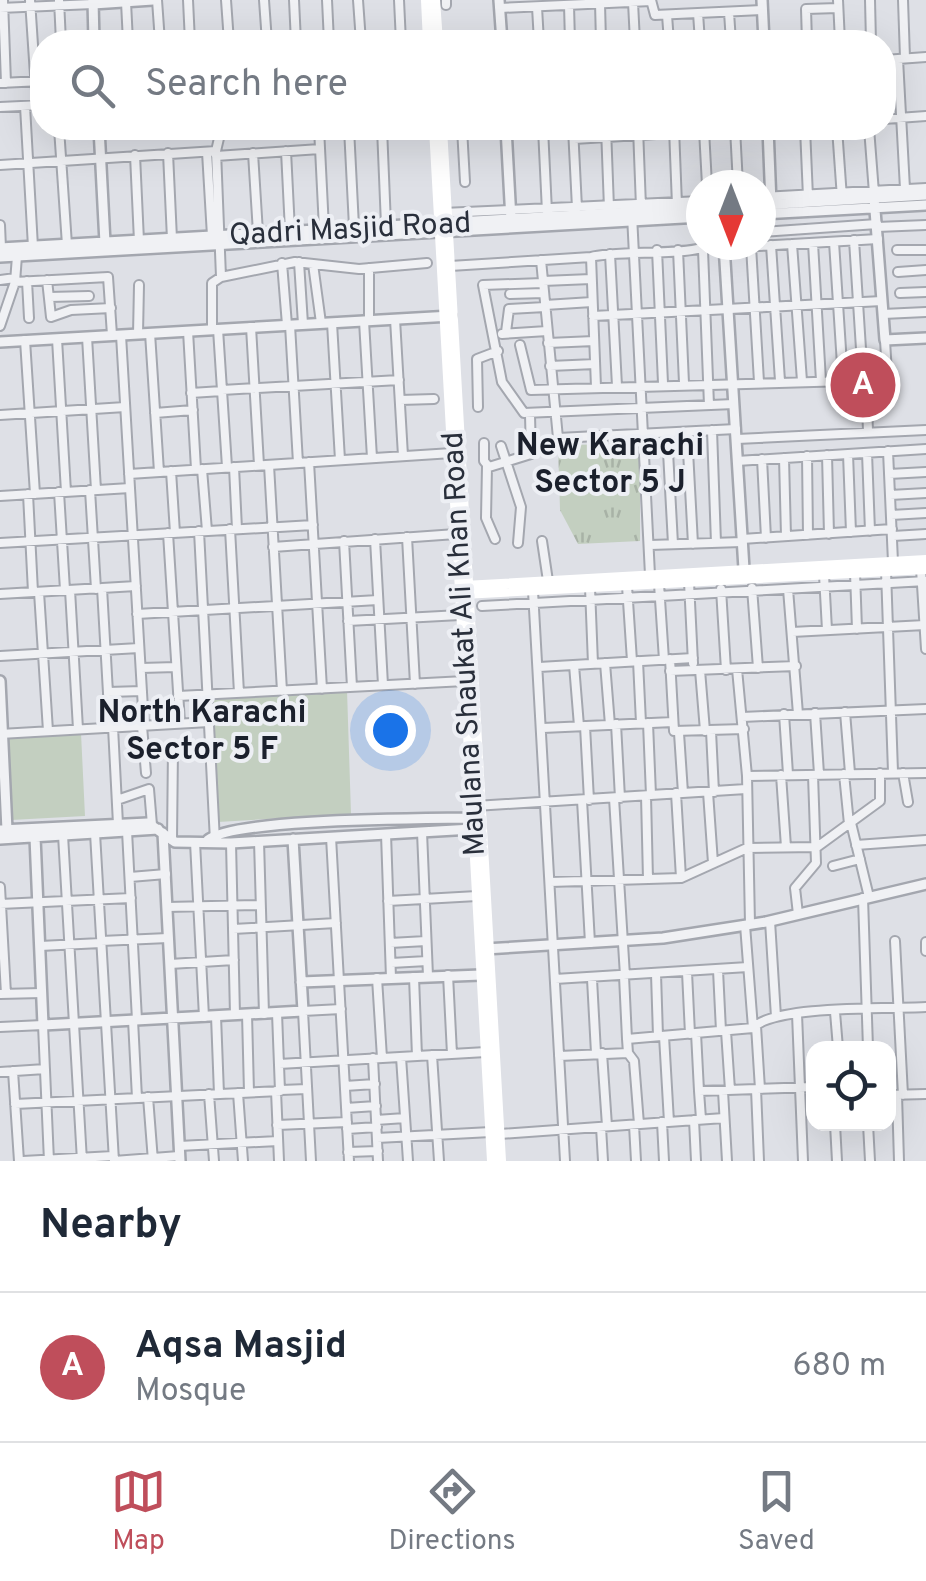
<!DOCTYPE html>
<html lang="en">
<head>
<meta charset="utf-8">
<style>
	body { margin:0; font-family:Overpass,sans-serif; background:#f2f2f3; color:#1f2937 }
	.controls { position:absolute; right:30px; bottom:30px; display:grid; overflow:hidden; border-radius:20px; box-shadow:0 10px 40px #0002 }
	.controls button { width:90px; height:90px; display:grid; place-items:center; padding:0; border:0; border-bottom:2px solid #e0e1e3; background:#fff; color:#1f2937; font:50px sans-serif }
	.compass { position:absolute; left:686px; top:170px; width:90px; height:90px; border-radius:50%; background:#fff; box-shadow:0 10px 40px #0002; rotate:180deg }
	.you { position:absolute; left:390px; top:730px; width:35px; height:35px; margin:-25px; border:8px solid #fff; border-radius:50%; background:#1a73e8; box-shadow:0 0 0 15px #1a73e833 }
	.badge { display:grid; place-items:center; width:65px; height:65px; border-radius:50%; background:#bf4e5b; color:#fff; font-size:32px; font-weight:700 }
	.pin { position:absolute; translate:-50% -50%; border:5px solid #fff; box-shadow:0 2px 10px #0006 }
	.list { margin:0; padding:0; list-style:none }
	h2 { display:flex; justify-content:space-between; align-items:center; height:130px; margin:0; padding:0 40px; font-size:42px }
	h2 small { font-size:32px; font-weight:400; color:#747a83 }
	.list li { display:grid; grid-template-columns:65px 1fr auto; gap:30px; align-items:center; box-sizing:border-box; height:150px; padding:0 40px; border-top:2px solid #e0e1e3 }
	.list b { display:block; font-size:38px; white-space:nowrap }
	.list p { margin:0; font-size:32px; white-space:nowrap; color:#747a83 }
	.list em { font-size:32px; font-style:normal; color:#747a83 }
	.icon { flex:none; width:55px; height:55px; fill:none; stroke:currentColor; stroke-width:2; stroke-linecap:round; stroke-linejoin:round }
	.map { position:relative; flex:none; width:926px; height:1161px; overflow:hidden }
	.search { position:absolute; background:#fff; box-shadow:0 10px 40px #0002; left:30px; right:30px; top:30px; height:110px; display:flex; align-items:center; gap:25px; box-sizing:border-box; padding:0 35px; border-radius:40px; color:#747a83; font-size:38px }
	.sheet { height:280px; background:#fff }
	nav { display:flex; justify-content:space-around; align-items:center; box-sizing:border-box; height:140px; border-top:2px solid #e0e1e3; background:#fff; font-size:28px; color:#747a83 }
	nav a { display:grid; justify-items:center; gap:5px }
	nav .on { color:#bf4e5b }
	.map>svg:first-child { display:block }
	.grass { fill:url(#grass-tufts) }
	.park { fill:#c3cfc0 }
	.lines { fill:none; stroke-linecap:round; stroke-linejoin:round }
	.minor-casing { stroke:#a4a7af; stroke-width:12 }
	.tertiary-casing { stroke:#a4a7af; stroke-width:14 }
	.minor { stroke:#f0f1f4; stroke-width:8 }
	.tertiary { stroke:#f0f1f4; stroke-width:9 }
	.secondary { stroke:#fff; stroke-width:10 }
	.labels { text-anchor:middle; stroke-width:8; stroke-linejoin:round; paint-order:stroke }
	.street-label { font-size:30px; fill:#292f3b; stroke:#edeff4 }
	.neighbourhood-label { font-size:32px; font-weight:bold; fill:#1b202c; stroke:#edeff4 }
</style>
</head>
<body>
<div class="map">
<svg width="926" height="1161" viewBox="0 0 926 1161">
	<defs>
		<pattern id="grass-tufts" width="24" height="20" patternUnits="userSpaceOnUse" patternTransform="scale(2.5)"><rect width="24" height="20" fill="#c3cfc0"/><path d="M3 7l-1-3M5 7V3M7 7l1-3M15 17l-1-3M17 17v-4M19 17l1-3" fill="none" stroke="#a8b2a6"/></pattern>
	</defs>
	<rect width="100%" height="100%" fill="#dee0e6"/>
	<path class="grass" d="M 640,444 L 640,541 L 578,544 L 560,510 L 558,445 Z"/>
	<path class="park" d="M 347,690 L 351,814 L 218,822 L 212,698 Z
		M 81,733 L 85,816 L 11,820 L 7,738 Z"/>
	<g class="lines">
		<g class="minor-casing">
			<path id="minor" d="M 3,0 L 6,83
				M 30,0 L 37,105
				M 59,0 L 61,42
				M 157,0 L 160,42
				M 188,0 L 190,42
				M 226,0 L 229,42
				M 264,0 L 267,42
				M 294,0 L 296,42
				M 327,0 L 329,42
				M 358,0 L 361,42
				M 399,0 L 401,42
				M 446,0 L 446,5
				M 651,0 L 655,15 L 762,10
				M 838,0 L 840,42
				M 870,0 L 871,42
				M 903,0 L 905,58
				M 126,2 L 128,42
				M 633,2 L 635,42
				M 600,3 L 601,42
				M 569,5 L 570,42
				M 537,7 L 539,42
				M 0,8 L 93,4
				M 500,8 L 651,1
				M 729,12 L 731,42
				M 698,13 L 700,42
				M 667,15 L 669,42
				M 807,42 L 806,9 L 838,8
				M 898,59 L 905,189
				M 884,60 L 926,57
				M 0,83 L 42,81
				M 25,106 L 33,247
				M 0,107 L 42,105
				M 884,119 L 926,116
				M 59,128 L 67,245
				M 319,128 L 324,229
				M 349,128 L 354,227
				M 382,128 L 386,225
				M 462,128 L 465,182
				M 543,128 L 547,212
				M 573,128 L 577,208
				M 606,128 L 609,208
				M 638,128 L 641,207
				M 674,128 L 677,205
				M 735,128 L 738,185
				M 805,128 L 808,197
				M 837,128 L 842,198
				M 869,128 L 874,193
				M 226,129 L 281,128
				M 704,130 L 707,185
				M 506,132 L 573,128
				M 574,139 L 755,128
				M 216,151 L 221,277
				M 286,151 L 290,231
				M 207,152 L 212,236
				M 168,153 L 172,239
				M 253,153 L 258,233
				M 135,155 L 139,241
				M 216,156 L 320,149
				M 0,165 L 216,151 L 220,134 L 228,128
				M 761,197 L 926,188
				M 443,213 L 701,201
				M 632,215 L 650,575
				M 0,225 L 1,248
				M 877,227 L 926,225
				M 761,232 L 877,224
				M 854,240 L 863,380
				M 834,242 L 843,380
				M 813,243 L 821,381
				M 792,244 L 802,381
				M 771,245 L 780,381
				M 751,246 L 759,382
				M 724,248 L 878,239
				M 657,250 L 663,383
				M 678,250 L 684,383
				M 703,250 L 709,405
				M 897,250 L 926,250
				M 610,254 L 617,386
				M 541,260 L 558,438 L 736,429
				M 299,262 L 303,324
				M 282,263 L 287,325
				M 313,264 L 321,323
				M 450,266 L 591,257
				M 898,272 L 926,270
				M 0,280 L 15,278
				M 47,280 L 51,317 L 71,310 L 111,308
				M 27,281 L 29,318
				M 543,281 L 591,279
				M 15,282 L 108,277 L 112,335
				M 543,283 L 483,285 L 502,382 L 524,413 L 734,404
				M 900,293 L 926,292
				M 510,294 L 544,293
				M 49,297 L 89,296
				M 545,305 L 592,302
				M 883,314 L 926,312
				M 593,316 L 882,301
				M 395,319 L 403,456
				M 364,321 L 372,458
				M 369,321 L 369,268
				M 332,323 L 340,460
				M 290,325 L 298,463
				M 0,326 L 15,282 L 17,256
				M 251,327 L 259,465
				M 218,329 L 227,467
				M 212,330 L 212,283 L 221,277 L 295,262 L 359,269 L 427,263
				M 188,331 L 196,469
				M 506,332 L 509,309 L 545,307
				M 150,333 L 159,472
				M 138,334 L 139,285
				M 502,334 L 547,331
				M 121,335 L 144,726
				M 87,337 L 96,490
				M 57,339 L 66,492
				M 25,340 L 35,494
				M 548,343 L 594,341
				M 520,345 L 531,390 L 883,380 L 887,374 L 885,340
				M 550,366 L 595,364
				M 866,380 L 868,431
				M 596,387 L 591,257 C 615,250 696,256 708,245
				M 222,390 L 399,380
				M 191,393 L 222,391
				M 400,400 L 434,399
				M 478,407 L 477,359 L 498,351
				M 155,413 L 193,410
				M 0,415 L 125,407
				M 712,430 L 716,543
				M 687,432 L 693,544
				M 667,433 L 673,544
				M 737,439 L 926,430
				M 484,443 L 484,461 L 489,467 L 531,454 L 530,415
				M 501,446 L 521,507 L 518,543
				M 888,451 L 893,562
				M 867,453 L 870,531
				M 848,454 L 851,532
				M 827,455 L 829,534
				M 807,456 L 808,535
				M 784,458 L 786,536
				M 762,459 L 766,538
				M 737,461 L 926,449
				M 309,462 L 322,689
				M 269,465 L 282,691
				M 487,466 L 486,518 L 495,539
				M 234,467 L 237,529
				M 202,469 L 207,531
				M 171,471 L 175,533
				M 129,474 L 452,453
				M 889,474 L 926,472
				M 90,490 L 96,589
				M 59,492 L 65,590
				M 28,494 L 33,592
				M 890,495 L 926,493
				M 0,496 L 130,488
				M 891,515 L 926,513
				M 230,529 L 239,693
				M 199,531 L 215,841
				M 168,533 L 180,723
				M 893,536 L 926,534
				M 407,537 L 415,684
				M 375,539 L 383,685
				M 742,539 L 892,529
				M 344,541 L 352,687
				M 542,541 L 548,581
				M 0,543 L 313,525
				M 650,545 L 742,542
				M 273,547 L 456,534
				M 921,569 L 926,649
				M 886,571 L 893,772
				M 855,573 L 857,629
				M 824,575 L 827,630
				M 689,582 L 693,663
				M 659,584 L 664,660
				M 627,586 L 632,661
				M 102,588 L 110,728
				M 590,588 L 593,664
				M 752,588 L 758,668
				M 721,589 L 726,670
				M 788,589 L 798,714
				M 70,590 L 78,729
				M 533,591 L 565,1161
				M 39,592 L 48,731
				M 0,594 L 136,586
				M 482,606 L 926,581
				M 137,614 L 378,600
				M 348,621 L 460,615
				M 792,632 L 925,625
				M 0,656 L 139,648
				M 670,659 L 674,731 L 744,729
				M 638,661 L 641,723
				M 605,663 L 610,725
				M 574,665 L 579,726
				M 539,667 L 693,658
				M 141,668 L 176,667
				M 737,669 L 747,776 L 750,924
				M 700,670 L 705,731
				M 670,671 L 796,666
				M 108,692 L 142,691
				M 178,696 L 465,681
				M 845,712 L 850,773
				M 815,713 L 819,774
				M 784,714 L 788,774
				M 742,717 L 926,709
				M 648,723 L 651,795
				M 616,724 L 620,798
				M 142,726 L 146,773
				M 585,726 L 589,800
				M 113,727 L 118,824
				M 543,728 L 673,722
				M 711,731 L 714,792
				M 679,733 L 683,793
				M 0,734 L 209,722
				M 903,773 L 908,802
				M 844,774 L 849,824
				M 781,775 L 786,847
				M 747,776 L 926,773
				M 708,792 L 713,863
				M 676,793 L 681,878
				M 646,796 L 648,879
				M 614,798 L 625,976
				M 117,800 L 149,789 L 152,825
				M 582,800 L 590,943
				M 475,806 L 746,789
				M 851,823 L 869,897
				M 127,831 L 137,1020
				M 422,832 L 428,976
				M 95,833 L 114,1161
				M 386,834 L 391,978
				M 63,835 L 82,1161
				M 331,837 L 349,1161
				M 172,840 L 173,748
				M 259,841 L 264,1014
				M 195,842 L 204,1017
				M 231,843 L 235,1015
				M 856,845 L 926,840
				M 833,866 L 860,859
				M 130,877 L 166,874
				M 550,882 L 681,878 L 747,848 L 817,847 L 880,801 L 880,773
				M 0,887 L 6,994
				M 863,898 L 868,1048
				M 388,901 L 477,896
				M 0,904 L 131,898
				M 167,907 L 260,905
				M 798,914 L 795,888 L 816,863 L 813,775
				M 770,921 L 776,1017
				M 745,925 L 753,1028
				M 233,929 L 336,923
				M 101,941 L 168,938
				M 895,941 L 903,1095
				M 926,942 L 926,951
				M 390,943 L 426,941
				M 40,946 L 101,943
				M 391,963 L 427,961
				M 170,964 L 234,960
				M 718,970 L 721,1031
				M 687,972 L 690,1034
				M 656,974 L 658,1036
				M 448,975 L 452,1054
				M 624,976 L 627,1039
				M 414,977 L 417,1056
				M 377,978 L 382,1058
				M 555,979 L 748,967
				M 592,979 L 596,1053
				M 0,994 L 42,993
				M 835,1012 L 838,1048
				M 247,1014 L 249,1092
				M 797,1014 L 803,1161
				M 216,1016 L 219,1094
				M 133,1020 L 137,1098
				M 756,1026 L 760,1089
				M 0,1027 L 43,1025 L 49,1161
				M 726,1031 L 730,1090
				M 696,1033 L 699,1091
				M 664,1036 L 669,1122
				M 602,1053 L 607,1126
				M 628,1053 L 634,1061 L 639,1124
				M 432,1055 L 439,1161
				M 559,1056 L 628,1053 L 627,1039 L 753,1028 C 773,1005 891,1009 926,1007
				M 401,1057 L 408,1161
				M 373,1058 L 378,1161
				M 279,1064 L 486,1052
				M 13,1071 L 19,1161
				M 0,1072 L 45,1069
				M 345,1086 L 375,1084
				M 756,1089 L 759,1161
				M 281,1090 L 307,1089
				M 276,1091 L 279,1161
				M 723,1091 L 727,1161
				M 238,1093 L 243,1161
				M 209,1094 L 214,1161
				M 888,1095 L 926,1094
				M 897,1095 L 899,1161
				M 148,1097 L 153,1161
				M 15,1104 L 280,1091 L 277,1013
				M 346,1108 L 376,1106
				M 701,1119 L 699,1091 L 814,1087
				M 376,1120 L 405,1118
				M 694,1120 L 696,1161
				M 662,1122 L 664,1161
				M 835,1124 L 837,1161
				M 868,1124 L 870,1161
				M 277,1125 L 347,1122
				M 634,1125 L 636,1161
				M 601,1127 L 603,1161
				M 347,1129 L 377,1127
				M 500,1134 L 724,1118
				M 377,1138 L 491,1132
				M 179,1146 L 278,1141
				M 348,1152 L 378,1151
				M 23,1161 L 113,1156
				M 114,1161 L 179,1156
				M 311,1161 L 303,1011 L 341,1009"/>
		</g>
		<g class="tertiary-casing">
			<path id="tertiary" d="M 93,0 L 94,42
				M 499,0 L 502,42
				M 762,0 L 764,42
				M 93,4 L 153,0
				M 99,128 L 105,243
				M 506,128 L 511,220
				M 768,128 L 771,204
				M 874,197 L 885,340 L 926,338
				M 761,205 L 926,195
				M 761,214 L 926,205
				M 724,245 L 744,569
				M 0,248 L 701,208
				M 0,257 L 701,217
				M 0,342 L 451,316
				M 0,681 L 7,830
				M 0,830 L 148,823 L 175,842 L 231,843 L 472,829
				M 163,833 L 180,1161
				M 35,837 L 43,1025 L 303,1011 L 293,839
				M 0,839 L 158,829
				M 208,840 C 234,818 427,819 472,818
				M 485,949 L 663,938 L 766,922 L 926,884
				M 301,982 L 481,975"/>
		</g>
		<use href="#minor" class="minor"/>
		<use href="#tertiary" class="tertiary"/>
		<path class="secondary" d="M 426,0 L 428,42
			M 435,0 L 438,42
			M 434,128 L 492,1161
			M 442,128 L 501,1161
			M 464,586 L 926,560
			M 463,594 L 926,569"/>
	</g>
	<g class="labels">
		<g class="street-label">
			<text transform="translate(350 228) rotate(-3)" y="10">Qadri Masjid Road</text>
			<text transform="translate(463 644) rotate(-93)" y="10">Maulana Shaukat Ali Khan Road</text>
		</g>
		<g class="neighbourhood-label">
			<text x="610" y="455">New Karachi<tspan x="610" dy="37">Sector 5 J</tspan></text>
			<text x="202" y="722">North Karachi<tspan x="202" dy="37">Sector 5 F</tspan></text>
		</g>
	</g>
</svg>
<div class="controls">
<button><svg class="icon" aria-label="locate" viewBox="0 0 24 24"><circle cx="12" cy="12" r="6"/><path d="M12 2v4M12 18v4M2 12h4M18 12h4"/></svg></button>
</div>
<svg class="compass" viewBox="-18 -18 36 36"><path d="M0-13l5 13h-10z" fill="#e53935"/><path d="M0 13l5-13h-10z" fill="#747a83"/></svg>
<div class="you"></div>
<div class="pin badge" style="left:863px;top:385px">A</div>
<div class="search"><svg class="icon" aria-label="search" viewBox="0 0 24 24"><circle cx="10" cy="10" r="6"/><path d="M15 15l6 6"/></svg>Search here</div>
</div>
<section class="sheet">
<h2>Nearby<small></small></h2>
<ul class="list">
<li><span class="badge">A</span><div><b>Aqsa Masjid</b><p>Mosque</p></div><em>680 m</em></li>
</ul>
</section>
<nav>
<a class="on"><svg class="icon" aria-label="map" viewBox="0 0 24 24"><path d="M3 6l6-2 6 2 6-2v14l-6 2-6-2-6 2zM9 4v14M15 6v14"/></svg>Map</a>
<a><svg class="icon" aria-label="directions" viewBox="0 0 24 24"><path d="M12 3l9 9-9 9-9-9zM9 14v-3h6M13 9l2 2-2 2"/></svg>Directions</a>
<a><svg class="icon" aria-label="saved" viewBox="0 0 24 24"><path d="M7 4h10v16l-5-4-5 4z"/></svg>Saved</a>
</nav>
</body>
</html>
